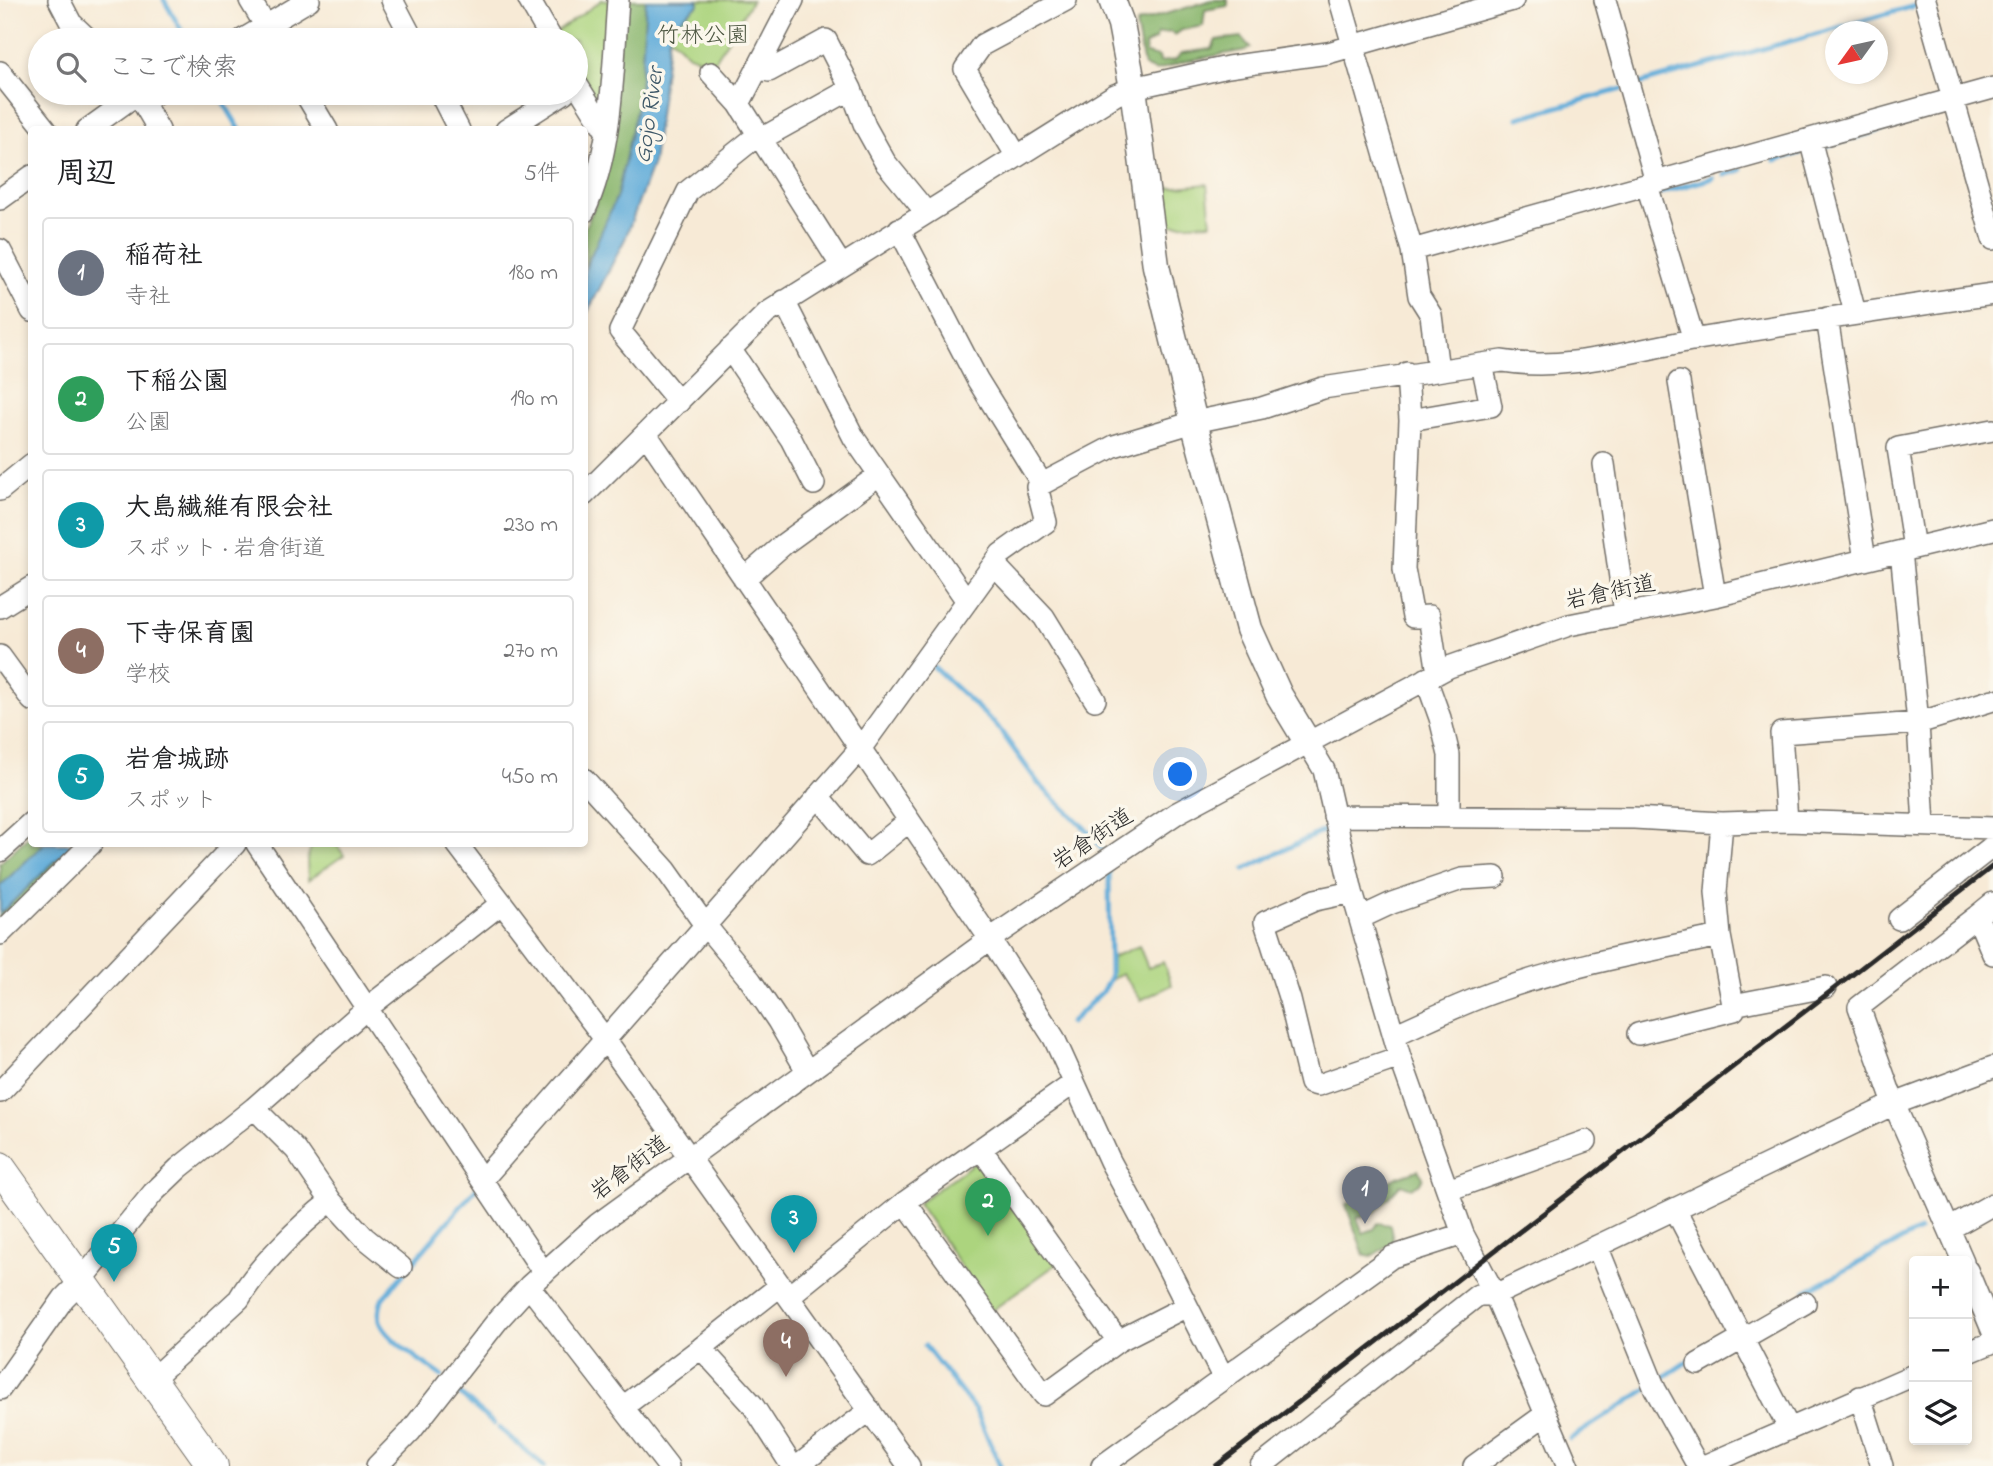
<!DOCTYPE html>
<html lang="ja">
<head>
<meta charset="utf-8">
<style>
	body { margin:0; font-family:"Indie Flower","Klee One",sans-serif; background:#f6f6f6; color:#202124 }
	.controls { position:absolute; right:21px; bottom:21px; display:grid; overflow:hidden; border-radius:7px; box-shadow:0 4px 10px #0003 }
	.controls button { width:63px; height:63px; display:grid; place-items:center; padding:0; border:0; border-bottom:2px solid #e0e0e0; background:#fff; color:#202124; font:35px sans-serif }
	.compass { position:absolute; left:1825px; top:21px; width:63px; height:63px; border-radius:50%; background:#fff; box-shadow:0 4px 10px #0003; rotate:237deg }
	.you { position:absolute; left:1181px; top:775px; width:24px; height:24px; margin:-18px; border:5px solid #fff; border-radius:50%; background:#1a73e8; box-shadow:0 0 0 10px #1a73e833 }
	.badge { display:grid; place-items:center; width:46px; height:46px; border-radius:50%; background:#0f766e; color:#fff; font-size:23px; font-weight:700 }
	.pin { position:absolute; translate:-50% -58px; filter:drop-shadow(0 2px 4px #0008) }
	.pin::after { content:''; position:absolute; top:37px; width:24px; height:21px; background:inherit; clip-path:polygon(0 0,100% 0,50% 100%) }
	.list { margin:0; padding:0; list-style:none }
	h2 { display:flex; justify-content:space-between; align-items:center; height:91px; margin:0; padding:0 28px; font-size:30px }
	h2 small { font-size:23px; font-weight:400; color:#757577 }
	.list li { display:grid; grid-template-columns:46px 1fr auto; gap:21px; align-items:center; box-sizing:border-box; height:112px; margin:0 14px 14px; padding:0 14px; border:2px solid #e0e0e0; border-radius:7px }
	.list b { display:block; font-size:26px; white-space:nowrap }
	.list p { margin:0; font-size:23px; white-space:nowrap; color:#757577 }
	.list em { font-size:23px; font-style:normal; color:#757577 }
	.icon { flex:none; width:38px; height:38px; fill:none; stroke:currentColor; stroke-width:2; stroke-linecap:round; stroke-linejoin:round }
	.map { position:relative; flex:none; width:1993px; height:1466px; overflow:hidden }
	.search { position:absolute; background:#fff; box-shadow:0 4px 10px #0003; left:28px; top:28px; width:560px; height:77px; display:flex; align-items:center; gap:18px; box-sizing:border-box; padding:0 24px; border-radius:38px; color:#757577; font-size:26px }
	.panel { position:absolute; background:#fff; box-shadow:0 4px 10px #0003; left:28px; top:126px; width:560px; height:721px; border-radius:7px }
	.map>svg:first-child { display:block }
	.green { fill:#acd47e; stroke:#6c8054; stroke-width:2 }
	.forest { fill:#89b66d; stroke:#5a704c; stroke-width:2 }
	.water { fill:#60acd9; stroke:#466c82; stroke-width:2 }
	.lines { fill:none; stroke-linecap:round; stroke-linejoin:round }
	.stream { stroke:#60acd9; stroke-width:5 }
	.minor-casing { stroke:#726e67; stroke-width:24 }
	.tertiary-casing { stroke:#726e67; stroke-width:29 }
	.secondary-casing { stroke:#726e67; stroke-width:32 }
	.minor { stroke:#fff; stroke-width:21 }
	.tertiary { stroke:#fff; stroke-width:26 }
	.secondary { stroke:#fff; stroke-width:30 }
	.rail { stroke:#2b2b2b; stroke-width:5 }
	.labels { text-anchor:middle; stroke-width:7; stroke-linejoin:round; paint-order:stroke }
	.park-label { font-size:23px; fill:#4b5540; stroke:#fbf7ec }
	.street-label { font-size:23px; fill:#2b2b2b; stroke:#fbf7ec }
	.water-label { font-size:24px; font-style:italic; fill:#3e5868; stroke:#fbf7ec }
</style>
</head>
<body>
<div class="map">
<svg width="1993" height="1466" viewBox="0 0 1993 1466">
	<rect width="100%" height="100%" fill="#fbf7ec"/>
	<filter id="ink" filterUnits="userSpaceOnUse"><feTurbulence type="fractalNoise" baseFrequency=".0143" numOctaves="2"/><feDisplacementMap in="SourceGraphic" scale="14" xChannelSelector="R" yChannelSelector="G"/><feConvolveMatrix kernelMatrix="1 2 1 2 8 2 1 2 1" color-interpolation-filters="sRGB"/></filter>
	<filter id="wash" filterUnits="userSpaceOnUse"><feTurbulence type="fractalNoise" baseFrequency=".00686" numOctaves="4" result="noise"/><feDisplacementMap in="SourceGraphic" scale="28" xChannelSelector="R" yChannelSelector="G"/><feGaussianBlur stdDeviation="1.57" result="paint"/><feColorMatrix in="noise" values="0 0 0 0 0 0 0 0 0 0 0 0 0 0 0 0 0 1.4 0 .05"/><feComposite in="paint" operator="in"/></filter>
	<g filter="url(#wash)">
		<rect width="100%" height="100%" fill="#f7ead6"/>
		<path class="green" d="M 602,0 L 612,0 L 603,102 L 596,104 L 576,70 L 576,40 L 558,40 L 554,34 Z
			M 698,0 L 752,0 L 713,64 L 689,55 L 669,36 L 675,24 L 699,4 Z
			M 1207,184 L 1211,223 L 1161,225 L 1157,189 Z
			M 312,844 L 336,844 L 344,855 L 308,880 L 307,860 Z
			M 1139,946 L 1148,968 L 1163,962 L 1172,985 L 1141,1000 L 1122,973 L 1111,980 L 1112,957 Z
			M 978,1160 L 1058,1263 L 991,1311 L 918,1203 Z"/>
		<path class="forest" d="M 624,0 L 646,0 L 640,93 L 617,196 L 598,242 L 585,265 L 585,228 L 596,203 Z
			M 1212,0 L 1228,0 L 1228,6 L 1205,10 L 1203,26 L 1182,30 L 1175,35 L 1172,32 L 1157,34 L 1156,39 L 1145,45 L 1146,54 L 1159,57 L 1160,62 L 1175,60 L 1182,53 L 1212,49 L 1216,40 L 1241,37 L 1250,47 L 1246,50 L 1186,61 L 1155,71 L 1144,66 L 1136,25 L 1139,22 Z
			M 31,834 L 32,844 L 44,844 L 0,886 L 0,863 Z
			M 73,844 L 81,844 L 0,924 L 0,914 Z
			M 1418,1170 L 1423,1177 L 1420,1183 L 1411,1188 L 1401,1184 L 1374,1213 L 1357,1218 L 1363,1233 L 1374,1229 L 1378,1223 L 1390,1225 L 1393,1239 L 1391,1244 L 1370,1257 L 1364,1255 L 1346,1205 L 1397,1177 Z"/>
		<path class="water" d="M 646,0 L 698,0 L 699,4 L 675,24 L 669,36 L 653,163 L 625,239 L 585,317 L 585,269 L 617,196 L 640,93 Z
			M 44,844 L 73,844 L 0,914 L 0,886 Z"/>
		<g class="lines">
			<path class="stream" d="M 164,0 L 187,40
				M 1639,84 L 1918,5
				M 218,93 L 240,130
				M 1518,118 L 1622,89
				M 1822,147 L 1902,124
				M 1775,160 L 1800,153
				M 1724,175 L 1741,170
				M 1660,193 L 1713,178
				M 933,666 L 997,726 L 1039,784 L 1093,836 L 1101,848
				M 1245,869 L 1327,829
				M 1070,1023 L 1102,992 L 1110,978 L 1109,868
				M 1806,1291 L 1919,1231
				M 925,1346 L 976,1411 L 1000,1466
				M 442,1376 C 426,1364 385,1339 380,1321 C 378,1313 380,1306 382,1299 L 478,1186
				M 1661,1379 L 1691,1359
				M 453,1388 L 494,1424
				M 499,1428 L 544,1466
				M 1570,1439 L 1647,1389"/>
		</g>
	</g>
	<g filter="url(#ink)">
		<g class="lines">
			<g class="minor-casing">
				<path id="minor" d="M 59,0 L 71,23 L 89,40
					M 250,0 L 274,40
					M 392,0 L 413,40
					M 529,0 L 552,40
					M 793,0 L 739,104 L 841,265
					M 1340,0 L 1412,250 L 1993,88
					M 1605,0 L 1656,182
					M 1925,0 L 1993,239
					M 242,40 L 309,0
					M 758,68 L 769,71 L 826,40 L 851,89 L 865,126 L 885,162 L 926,212
					M 0,72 L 46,130
					M 711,73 L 739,104
					M 576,83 L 606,131
					M 156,93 L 142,101 L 159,130
					M 305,93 L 327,130
					M 440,93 L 459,130
					M 87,130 L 137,94
					M 506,130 L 564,93
					M 761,139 L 851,89
					M 1810,139 L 1855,313
					M 1016,155 L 965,69 L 982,45 L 1066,0
					M 1647,185 L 1694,340
					M 0,199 L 32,176
					M 584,212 C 613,150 613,67 618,0
					M 899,229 L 977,379 L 1042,484
					M 0,250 L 32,311
					M 1412,250 L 1419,296 L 1431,315 L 1438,370
					M 784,301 L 854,438 L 967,601
					M 1827,318 L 1865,560
					M 730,349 L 791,439 L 814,484
					M 1407,373 L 1410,420 L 1404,569 L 1413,617 L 1429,616 L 1438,673
					M 1679,382 L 1715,596
					M 679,402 L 620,331 L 688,191 L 758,135
					M 1410,420 L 1491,406 L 1482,364
					M 646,434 L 990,939 L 1054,1038 L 1110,1161 L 1166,1264 L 1223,1377
					M 1604,464 L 1625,613
					M 0,490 L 32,464
					M 584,495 L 767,313 L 1115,95 L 1133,88 L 1228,67 L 1328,53 L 1513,0
					M 1914,548 L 1898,448 L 1993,430
					M 1901,551 L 1918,723 L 1924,825
					M 994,564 L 1044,617 L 1095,700
					M 744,579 L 784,544 L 879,475
					M 0,607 L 32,587
					M 0,656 L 32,700
					M 1426,679 L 1440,718 L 1449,755 L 1449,816
					M 1308,743 L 1324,770 L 1352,892 L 1400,1057 L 1463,1234 L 1495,1295 L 1568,1466
					M 584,779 L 666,870 L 705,925 L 751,981 L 778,1021 L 807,1071
					M 818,796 L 867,855 L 909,821
					M 1334,816 L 1634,818 L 1722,823
					M 1787,821 L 1993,828
					M 257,844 L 544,1273
					M 457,844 L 605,1039 L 909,1466
					M 0,851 L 32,822
					M 1352,892 L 1315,900 L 1265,922 L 1290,1000 L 1310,1083 L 1318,1085 L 1400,1057
					M 1993,903 L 1977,916 L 1993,954
					M 1360,918 L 1392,903 L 1462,879 L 1495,877
					M 1899,919 L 1993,846
					M 0,934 L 91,844
					M 1733,1005 L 1826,987
					M 1638,1034 L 1734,1010 L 1720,936
					M 1394,1035 C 1428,1020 1462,1003 1497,991 C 1570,965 1645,952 1720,936 L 1716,892 L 1722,823 L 1787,821 L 1781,733 L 1918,723 L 1993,700
					M 0,1092 L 235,844
					M 254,1108 L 296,1150 L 331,1201 L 365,1238 L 401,1267
					M 981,1149 L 1118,1341
					M 482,1180 L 860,749 L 1001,554 L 1046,522 L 1037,487 L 1042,484 L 1114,446 L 1194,422 L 1262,408 L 1323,388 L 1502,361 C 1567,372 1634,350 1698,339 C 1796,323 1894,308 1993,294
					M 1448,1190 L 1586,1141
					M 905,1202 L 1044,1395 L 1118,1341 L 1187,1306
					M 1675,1209 L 1789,1428
					M 1949,1229 L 1993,1204
					M 1597,1246 L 1655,1389 L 1698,1466
					M 1963,1261 L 1894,1104 L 1859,1007 L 1977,916
					M 1967,1270 L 1993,1332
					M 781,1285 L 701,1348 L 752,1404 L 792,1466
					M 529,1286 L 668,1466
					M 789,1296 L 905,1202 L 1074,1083
					M 1967,1353 L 1993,1342
					M 1698,1364 L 1805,1303
					M 151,1380 L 239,1299 C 258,1266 301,1224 331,1201
					M 0,1389 L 64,1298 L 81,1281 L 153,1193 L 179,1168 L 254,1108 L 366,1009 L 502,903
					M 1860,1397 L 1882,1466
					M 623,1407 L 701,1348
					M 377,1466 L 410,1432 L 498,1320 L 529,1286 L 598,1224 L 990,939 L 1177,813 L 1449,667 L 1569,625 L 1715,596 L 1993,529
					M 798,1466 L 870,1410
					M 1102,1466 L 1392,1257 L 1463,1234
					M 1261,1466 L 1478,1295 L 1495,1295 L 1894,1104 L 1993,1067
					M 1474,1466 L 1546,1414
					M 1704,1466 L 1914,1375"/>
			</g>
			<g class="tertiary-casing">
				<path id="tertiary" d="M 1112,0 L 1121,24 L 1133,88 L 1156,266 L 1194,422 L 1249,629 L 1279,695 L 1308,743"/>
			</g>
			<g class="secondary-casing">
				<path id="secondary" d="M 0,1167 L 213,1466"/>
			</g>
			<use href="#minor" class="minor"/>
			<use href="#tertiary" class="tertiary"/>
			<use href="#secondary" class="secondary"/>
			<path class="rail" d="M 1216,1466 L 1993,866"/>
		</g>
	</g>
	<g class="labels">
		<g class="park-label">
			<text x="703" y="42">竹林公園</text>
		</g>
		<g class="street-label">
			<text transform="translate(1610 591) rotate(-12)" y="8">岩倉街道</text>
			<text transform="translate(1092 838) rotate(-34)" y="8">岩倉街道</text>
			<text transform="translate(629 1167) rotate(-37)" y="8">岩倉街道</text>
		</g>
		<g class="water-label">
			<text transform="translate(648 115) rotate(-82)" y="8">Gojo River</text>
		</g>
	</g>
</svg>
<div class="controls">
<button>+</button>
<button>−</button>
<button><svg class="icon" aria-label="layers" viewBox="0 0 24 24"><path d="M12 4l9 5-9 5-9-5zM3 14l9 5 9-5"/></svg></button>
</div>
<svg class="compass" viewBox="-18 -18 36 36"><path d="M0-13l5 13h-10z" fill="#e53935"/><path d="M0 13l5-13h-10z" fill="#757577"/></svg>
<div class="you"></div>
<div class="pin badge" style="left:1365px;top:1224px;background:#6b7280">1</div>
<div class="pin badge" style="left:988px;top:1236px;background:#2e9e5b">2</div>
<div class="pin badge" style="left:794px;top:1253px;background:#0f9aa8">3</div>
<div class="pin badge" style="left:786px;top:1377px;background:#8d6e63">4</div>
<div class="pin badge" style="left:114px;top:1282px;background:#0f9aa8">5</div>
<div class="search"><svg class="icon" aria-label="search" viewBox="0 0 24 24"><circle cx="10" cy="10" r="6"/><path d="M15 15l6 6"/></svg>ここで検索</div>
<section class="panel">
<h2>周辺<small>5件</small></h2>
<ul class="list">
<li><span class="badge" style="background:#6b7280">1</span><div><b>稲荷社</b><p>寺社</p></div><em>180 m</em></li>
<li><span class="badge" style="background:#2e9e5b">2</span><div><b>下稲公園</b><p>公園</p></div><em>190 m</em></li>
<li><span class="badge" style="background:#0f9aa8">3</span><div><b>大島繊維有限会社</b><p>スポット · 岩倉街道</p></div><em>230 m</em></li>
<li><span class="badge" style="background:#8d6e63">4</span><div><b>下寺保育園</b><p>学校</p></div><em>270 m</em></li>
<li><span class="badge" style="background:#0f9aa8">5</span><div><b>岩倉城跡</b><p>スポット</p></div><em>450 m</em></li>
</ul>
</section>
</div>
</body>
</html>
